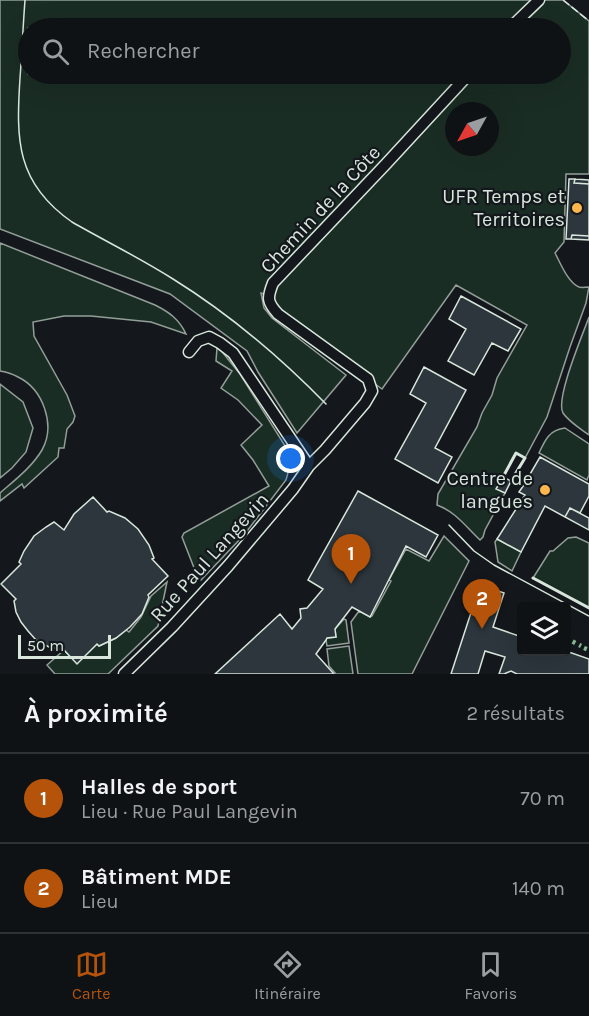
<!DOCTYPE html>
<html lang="fr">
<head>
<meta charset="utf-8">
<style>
	body { margin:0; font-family:Karla,sans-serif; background:#1d2022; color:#f1f3f6 }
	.controls { position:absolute; right:18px; bottom:18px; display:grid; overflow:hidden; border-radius:6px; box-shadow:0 6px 24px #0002 }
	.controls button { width:54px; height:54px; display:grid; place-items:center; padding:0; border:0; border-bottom:2px solid #2f3234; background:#0f1215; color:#f1f3f6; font:30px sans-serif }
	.compass { position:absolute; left:445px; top:102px; width:54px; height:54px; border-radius:50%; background:#0f1215; box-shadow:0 6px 24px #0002; rotate:230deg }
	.scale { position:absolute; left:18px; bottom:15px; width:93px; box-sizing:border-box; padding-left:6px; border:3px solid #d8e6dc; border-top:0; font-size:16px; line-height:21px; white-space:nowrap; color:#d8e6dc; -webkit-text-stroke:4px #14181c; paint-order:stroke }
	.you { position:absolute; left:291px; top:459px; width:21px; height:21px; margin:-15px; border:4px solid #fff; border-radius:50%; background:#1a73e8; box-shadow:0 0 0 9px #1a73e833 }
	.badge { display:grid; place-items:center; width:39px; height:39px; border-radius:50%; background:#b45309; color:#fff; font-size:20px; font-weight:700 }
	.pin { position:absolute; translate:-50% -50px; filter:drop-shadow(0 2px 3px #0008) }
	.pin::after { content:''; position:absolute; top:32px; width:21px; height:18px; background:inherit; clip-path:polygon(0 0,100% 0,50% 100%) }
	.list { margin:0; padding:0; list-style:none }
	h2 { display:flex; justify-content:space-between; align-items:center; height:78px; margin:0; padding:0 24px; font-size:26px }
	h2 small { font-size:20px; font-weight:400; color:#9b9ea0 }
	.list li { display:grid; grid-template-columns:39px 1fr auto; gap:18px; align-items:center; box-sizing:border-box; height:90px; padding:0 24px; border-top:2px solid #2f3234 }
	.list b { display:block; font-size:22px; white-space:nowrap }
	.list p { margin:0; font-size:20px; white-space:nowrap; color:#9b9ea0 }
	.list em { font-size:20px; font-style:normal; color:#9b9ea0 }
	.icon { flex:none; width:33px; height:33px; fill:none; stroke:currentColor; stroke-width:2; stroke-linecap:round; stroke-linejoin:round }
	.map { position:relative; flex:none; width:589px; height:674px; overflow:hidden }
	.search { position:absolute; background:#0f1215; box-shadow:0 6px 24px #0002; left:18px; right:18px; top:18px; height:66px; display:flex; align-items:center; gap:15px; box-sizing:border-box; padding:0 21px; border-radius:33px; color:#9b9ea0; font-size:22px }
	.sheet { height:258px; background:#0f1215 }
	nav { display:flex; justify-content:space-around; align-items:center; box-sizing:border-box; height:84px; border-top:2px solid #2f3234; background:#0f1215; font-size:16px; color:#9b9ea0 }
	nav a { display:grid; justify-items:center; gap:3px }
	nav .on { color:#b45309 }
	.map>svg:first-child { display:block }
	.green { fill:#1a2d24; stroke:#939e99; stroke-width:1.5; fill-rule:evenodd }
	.building { fill:#2c363c; stroke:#d8e6dc; stroke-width:1.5 }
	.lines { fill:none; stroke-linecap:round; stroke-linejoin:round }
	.street-casing { stroke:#d8e6dc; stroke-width:13 }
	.street { stroke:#14181c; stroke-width:10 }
	.tram { stroke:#d8e6dc; stroke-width:1.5 }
	.hedge { stroke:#8ac095; stroke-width:4.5; stroke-dasharray:3 4.5; stroke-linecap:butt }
	.fence { stroke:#d8e6dc; stroke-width:1.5; stroke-dasharray:8 3; stroke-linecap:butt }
	.wall { stroke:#d8e6dc; stroke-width:3 }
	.poi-dot { fill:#ffb74d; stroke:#14181c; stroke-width:2 }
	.labels { text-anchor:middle; stroke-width:4.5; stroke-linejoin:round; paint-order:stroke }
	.poi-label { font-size:20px; fill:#d8e6dc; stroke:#14181c; text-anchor:end }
	.street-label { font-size:20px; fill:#d8e6dc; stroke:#14181c }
</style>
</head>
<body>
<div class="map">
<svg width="589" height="674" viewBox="0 0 589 674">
	<rect width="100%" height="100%" fill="#14181c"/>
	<path class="green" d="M 0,0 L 563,0 L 589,21 L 589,174 L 566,174 L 564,242 L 555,253 C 560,262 568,283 579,287 C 582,288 585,287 589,287 L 586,303 L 570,347 L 547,417 L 525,458 L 516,453 L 497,488 L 505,493 L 485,530 L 483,537 L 480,540 C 466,527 456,512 437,505 L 438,494 L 477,427 L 482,413 L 492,395 L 497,378 L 527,325 L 456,285 L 382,389 L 278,314 L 268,295 L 261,293 L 264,308 L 272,318 L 346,375 L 297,433 L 258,372 L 247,351 L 170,294 L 0,229 ZM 28,28 L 560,28 L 560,74 L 28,74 ZM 454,111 L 490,111 L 490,147 L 454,147 Z
		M 0,243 L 155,305 C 169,312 179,319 186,334 L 151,322 L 91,316 L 64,316 L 33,322 L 34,336 L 67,395 L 75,416 L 73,422 L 67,429 L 64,448 L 59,448 L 58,457 L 24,488 L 22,484 L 0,501 L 0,493 C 15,480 32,467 42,450 C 56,425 43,389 18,377 C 13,374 6,372 0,371 Z
		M 589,317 L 589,435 C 581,429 569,422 563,413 C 555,399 583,334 589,317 Z
		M 217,348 L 219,348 L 240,374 L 287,449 C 290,460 290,469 286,480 L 244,535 L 201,580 L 198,578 L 182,537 L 184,533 L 269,486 L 253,460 L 241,445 L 262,425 L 238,400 L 221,388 L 232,371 L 216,361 Z
		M 0,384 L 23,402 L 33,428 L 26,452 L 12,468 L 0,478 Z
		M 565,428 L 589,444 L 589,475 L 587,480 L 539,453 C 545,440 549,430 565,428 Z
		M 444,536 L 469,561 L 412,674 L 358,674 L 351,622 L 359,611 L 370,617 L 372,616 L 391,581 L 389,580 L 406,549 L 429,561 Z
		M 576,537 L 589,543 L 589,608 L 533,578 L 550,551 L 553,551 L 568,538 Z
		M 497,539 L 521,552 L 512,571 L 498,562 L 495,542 Z
		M 167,582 L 158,626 L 108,674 L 55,674 L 47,665 L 64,650 L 77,663 L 97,644 L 99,646 L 116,638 L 126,630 L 129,632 L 141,617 L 151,596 Z
		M 344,619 L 346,620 L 349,643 L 327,646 L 326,640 L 327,638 L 336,637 L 335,629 Z
		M 349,646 L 353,674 L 336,674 L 329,666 L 327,649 Z"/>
	<path class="building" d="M 569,179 L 575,179 L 574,183 L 589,184 L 589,236 L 572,235 L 571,239 L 566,239 Z
		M 575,179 L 589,180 L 589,184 L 574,183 Z
		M 572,235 L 589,236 L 589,240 L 571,239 Z
		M 461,296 L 521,329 L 508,351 L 492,343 L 474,375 L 448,361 L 466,329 L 449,319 Z
		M 424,367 L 466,390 L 435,448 L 452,457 L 438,483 L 395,459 L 426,403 L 410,394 Z
		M 540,457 L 589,484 L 589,496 L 580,513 L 570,508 L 565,517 L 545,506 L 521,552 L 497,539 L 525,495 L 519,492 L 526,482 L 527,483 L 528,481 L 526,481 Z
		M 503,477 L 511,481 L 505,493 L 496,489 Z
		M 358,491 L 438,535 L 426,557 L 406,546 L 370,617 L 352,607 L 335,629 L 336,637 L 327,638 L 326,640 L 316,654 L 334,674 L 215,674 L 280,614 L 292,629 L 301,618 L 300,609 L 307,608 L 323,589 L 308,580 Z
		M 93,497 L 107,512 L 109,511 L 125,518 L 138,529 L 149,545 L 154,558 L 152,559 L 168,576 L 148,595 L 149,597 L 142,614 L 130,627 L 116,638 L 99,646 L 97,644 L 77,664 L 64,650 L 49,647 L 36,640 L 28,631 L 21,622 L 16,612 L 14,601 L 16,599 L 1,584 L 21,564 L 19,562 L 24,551 L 34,536 L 46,527 L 54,522 L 64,530 L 74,514 Z
		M 570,508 L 589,518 L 589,530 L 565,517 Z
		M 480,585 L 504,593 L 493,627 L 522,637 L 522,652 L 566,651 L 589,659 L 589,674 L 517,674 L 511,671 L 504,674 L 499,674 L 505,657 L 485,651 L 478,674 L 451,674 Z"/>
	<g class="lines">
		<g class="street-casing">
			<path id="street" d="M 510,28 L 539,0
				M 189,352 L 198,341 L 209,337 L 220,343 L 233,353 L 309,466
				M 124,674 L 172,627 L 228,566 L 293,489 L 309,466 L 325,450 L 365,403 L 372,391 L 368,379 L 278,314 C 267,302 267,298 273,283 L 385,165 L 469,74"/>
		</g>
		<use href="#street" class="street"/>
		<path class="tram" d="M 25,0 C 23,26 22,52 20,78 C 16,140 16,183 72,222 C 105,241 140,258 173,279 C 231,315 278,355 326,404
			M 449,525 L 474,551 L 494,565 L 589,616"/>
		<path class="hedge" d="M 520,613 L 522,614
			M 566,638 L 581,646
			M 584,648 L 589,650"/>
		<path class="fence" d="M 563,0 L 589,21"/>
		<path class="wall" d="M 503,477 L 516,453 L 525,458 L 511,481
			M 533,578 L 589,608"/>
	</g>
	<g class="poi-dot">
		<circle cx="577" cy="208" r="6"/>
		<circle cx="545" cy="490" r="6"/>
	</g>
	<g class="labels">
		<g class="poi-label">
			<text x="565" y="203">UFR Temps et<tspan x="565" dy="23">Territoires</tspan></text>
			<text x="533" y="485">Centre de<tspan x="533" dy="23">langues</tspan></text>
		</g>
		<g class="street-label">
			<text transform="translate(320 209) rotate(-47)" y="7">Chemin de la Côte</text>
			<text transform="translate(209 557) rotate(-48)" y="7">Rue Paul Langevin</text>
		</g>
	</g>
</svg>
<div class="controls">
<button><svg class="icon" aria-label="layers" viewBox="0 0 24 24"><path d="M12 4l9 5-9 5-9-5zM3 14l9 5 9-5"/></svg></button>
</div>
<svg class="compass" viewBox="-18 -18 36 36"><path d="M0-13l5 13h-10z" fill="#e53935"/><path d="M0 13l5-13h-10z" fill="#9b9ea0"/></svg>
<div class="scale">50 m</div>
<div class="you"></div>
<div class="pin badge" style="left:351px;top:584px">1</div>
<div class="pin badge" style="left:482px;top:629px">2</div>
<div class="search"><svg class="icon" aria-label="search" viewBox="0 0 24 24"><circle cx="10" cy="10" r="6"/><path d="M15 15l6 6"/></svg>Rechercher</div>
</div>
<section class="sheet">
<h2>À proximité<small>2 résultats</small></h2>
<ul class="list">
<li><span class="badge">1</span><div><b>Halles de sport</b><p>Lieu · Rue Paul Langevin</p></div><em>70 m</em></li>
<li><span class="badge">2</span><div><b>Bâtiment MDE</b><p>Lieu</p></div><em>140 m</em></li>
</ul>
</section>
<nav>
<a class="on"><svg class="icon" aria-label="map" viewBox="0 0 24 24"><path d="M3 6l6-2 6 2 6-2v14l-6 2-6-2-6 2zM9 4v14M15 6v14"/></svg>Carte</a>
<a><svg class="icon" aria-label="directions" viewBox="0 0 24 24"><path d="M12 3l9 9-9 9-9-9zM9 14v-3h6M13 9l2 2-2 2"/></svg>Itinéraire</a>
<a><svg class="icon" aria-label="saved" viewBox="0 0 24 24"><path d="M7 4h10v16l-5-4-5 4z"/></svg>Favoris</a>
</nav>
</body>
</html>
